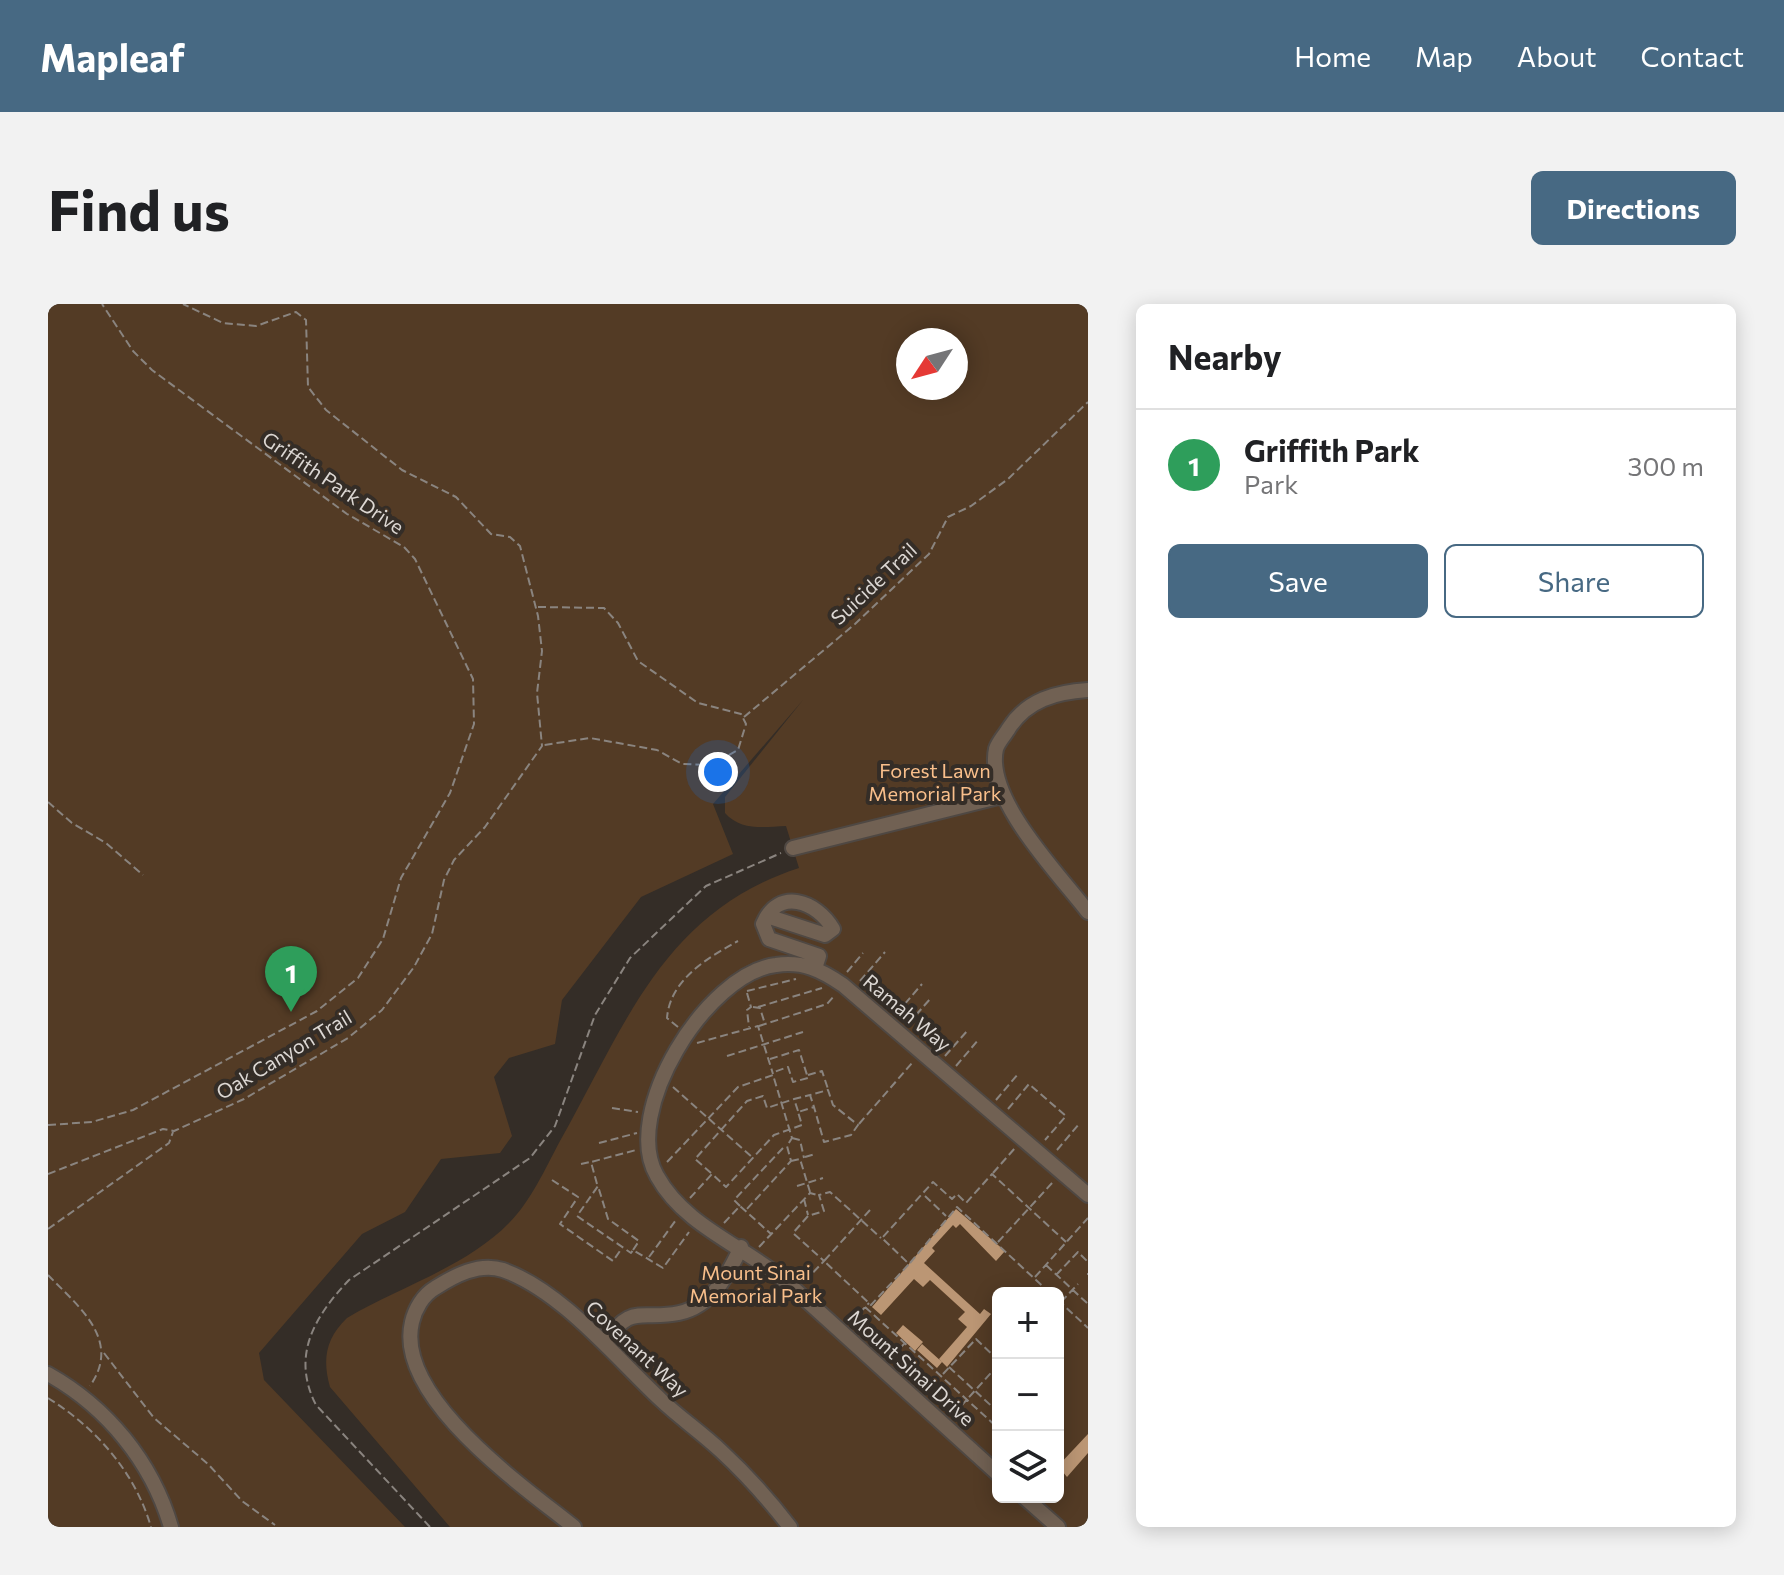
<!DOCTYPE html>
<html lang="en">
<head>
<meta charset="utf-8">
<style>
	body { margin:0; font-family:Commissioner,sans-serif; background:#f2f2f2; color:#202124 }
	.controls { position:absolute; right:24px; bottom:24px; display:grid; overflow:hidden; border-radius:12px; box-shadow:0 4px 20px #0003 }
	.controls button { width:72px; height:72px; display:grid; place-items:center; padding:0; border:0; border-bottom:2px solid #e0e0e0; background:#fff; color:#202124; font:40px sans-serif }
	.compass { position:absolute; left:848px; top:24px; width:72px; height:72px; border-radius:50%; background:#fff; box-shadow:0 4px 20px #0003; rotate:234deg }
	.you { position:absolute; left:670px; top:468px; width:28px; height:28px; margin:-20px; border:6px solid #fff; border-radius:50%; background:#1a73e8; box-shadow:0 0 0 12px #1a73e833 }
	.badge { display:grid; place-items:center; width:52px; height:52px; border-radius:50%; background:#476983; color:#fff; font-size:26px; font-weight:700 }
	.pin { position:absolute; translate:-50% -66px; filter:drop-shadow(0 2px 4px #0008) }
	.pin::after { content:''; position:absolute; top:42px; width:28px; height:24px; background:inherit; clip-path:polygon(0 0,100% 0,50% 100%) }
	.list { margin:0; padding:0; list-style:none }
	h2 { display:flex; justify-content:space-between; align-items:center; height:104px; margin:0; padding:0 32px; font-size:34px }
	h2 small { font-size:26px; font-weight:400; color:#757577 }
	.list li { display:grid; grid-template-columns:52px 1fr auto; gap:24px; align-items:center; box-sizing:border-box; height:112px; padding:0 32px; border-top:2px solid #e0e0e0 }
	.list b { display:block; font-size:30px; white-space:nowrap }
	.list p { margin:0; font-size:26px; white-space:nowrap; color:#757577 }
	.list em { font-size:26px; font-style:normal; color:#757577 }
	.actions { display:flex; gap:16px; padding:24px 32px }
	.actions a { flex:1; padding:18px 0; border:2px solid #476983; border-radius:12px; text-align:center; font-size:28px; color:#476983 }
	.actions .main { background:#476983; color:#fff }
	.icon { flex:none; width:44px; height:44px; fill:none; stroke:currentColor; stroke-width:2; stroke-linecap:round; stroke-linejoin:round }
	.map { position:relative; flex:none; width:1040px; height:1223px; overflow:hidden; border-radius:12px }
	header { display:flex; align-items:center; gap:48px; box-sizing:border-box; height:112px; padding:0 40px; background:#476983; color:#fff }
	header strong { font-size:38px }
	nav { display:flex; gap:44px; margin-inline-start:auto; font-size:28px }
	.intro { display:flex; align-items:center; justify-content:space-between; box-sizing:border-box; height:192px; padding:0 48px }
	h1 { margin:0; font-size:56px }
	.button { padding:20px 36px; border-radius:12px; background:#476983; color:#fff; font-size:28px; font-weight:700 }
	main { display:flex; gap:48px; padding:0 48px }
	aside { flex:1; background:#fff; border-radius:12px; box-shadow:0 4px 20px #0003 }
	.map>svg:first-child { display:block }
	.green { fill:#533b25; fill-rule:evenodd }
	.building { fill:#bb9674 }
	.lines { fill:none; stroke-linecap:round; stroke-linejoin:round }
	.minor-casing { stroke:#4f4843; stroke-width:18 }
	.path { stroke:#8a847f; stroke-width:2; stroke-dasharray:8 4; stroke-linecap:butt }
	.minor { stroke:#716153; stroke-width:14 }
	.labels { text-anchor:middle; stroke-width:8; stroke-linejoin:round; paint-order:stroke }
	.street-label { font-size:20px; fill:#dcd7d3; stroke:#342d27 }
	.park-label { font-size:20px; fill:#f9bf8b; stroke:#342d27 }
</style>
</head>
<body>
<header>
<strong>Mapleaf</strong>
<nav><a>Home</a><a>Map</a><a>About</a><a>Contact</a></nav>
</header>
<div class="intro"><h1>Find us</h1><a class="button">Directions</a></div>
<main>
<div class="map">
<svg width="1040" height="1223" viewBox="0 0 1040 1223">
	<rect width="100%" height="100%" fill="#342d27"/>
	<path class="green" d="M 0,0 L 1040,0 L 1040,1223 L 402,1223 L 282,1083 C 274,1055 278,1034 299,1014 C 351,983 418,963 461,919 C 483,897 497,865 512,837 C 577,722 615,608 751,564 L 738,522 C 715,523 693,527 677,509 L 677,493 L 755,396 L 665,500 L 685,550 L 593,593 L 514,696 L 507,740 L 461,754 L 446,773 L 464,832 L 452,849 L 393,855 L 357,908 L 314,930 L 211,1049 L 216,1076 L 357,1223 L 0,1223 ZM 860,36 L 908,36 L 908,84 L 860,84 ZM 950,989 L 1010,989 L 1010,1193 L 950,1193 Z"/>
	<path class="building" d="M 908,905 L 957,947 L 948,957 L 912,920 L 908,924 L 905,921 L 884,944 L 887,947 L 876,959 L 932,1010 L 936,1005 L 943,1010 L 899,1063 L 891,1055 L 919,1023 L 910,1015 L 917,1008 L 882,976 L 875,983 L 866,975 L 833,1011 L 824,1003 Z
		M 855,1021 L 875,1038 L 867,1047 L 848,1029 Z
		M 874,1040 L 894,1058 L 889,1064 L 869,1046 Z
		M 1040,1130 L 1040,1149 L 1019,1173 L 1010,1162 Z"/>
	<g class="lines">
		<g class="minor-casing">
			<path id="minor" d="M 1040,386 C 1008,388 979,396 961,424 C 957,431 950,438 948,445 C 937,495 1011,570 1040,608
				M 745,544 L 954,492
				M 719,612 L 777,631 L 785,625 C 769,597 730,583 715,620 L 721,635 L 771,652 L 767,664
				M 557,1039 C 583,998 593,1017 631,1009 C 664,1002 680,971 693,943
				M 0,1070 C 59,1103 104,1158 123,1223
				M 950,1170 L 735,975 C 693,941 636,921 609,872 C 572,809 659,669 728,661 C 755,657 773,666 795,681 L 1040,891
				M 976,1193 L 1010,1223
				M 526,1223 C 475,1182 346,1093 364,1018 C 367,1005 375,991 387,984 C 406,972 431,958 455,966 C 514,987 568,1054 613,1096 C 632,1114 654,1129 673,1147 C 698,1170 721,1196 742,1223"/>
		</g>
		<path class="path" d="M 490,303 L 556,304 L 570,319 L 590,357 L 650,399 L 693,410 L 698,420 L 690,446 L 663,461 L 634,460 L 609,446 L 542,434 L 496,441
			M 696,413 L 807,320 L 881,250 L 900,213 L 923,202 L 960,175 L 1040,98
			M 0,498 L 24,519 L 58,539 L 95,571
			M 799,668 L 815,649
			M 812,677 L 837,648
			M 699,687 L 748,675
			M 699,689 L 703,703 L 699,706 L 701,723
			M 705,703 L 712,704 L 717,720
			M 710,703 L 774,684
			M 849,709 L 874,680
			M 860,720 L 883,694
			M 711,722 L 779,700 L 786,692
			M 630,723 L 619,714 C 622,676 659,654 690,637
			M 649,739 L 710,722 L 725,770
			M 679,752 L 755,728
			M 897,752 L 920,726
			M 722,755 L 751,746 L 760,774 L 745,778 L 740,763 L 726,768
			M 908,762 L 931,735
			M 760,771 L 774,767 L 780,785
			M 625,783 L 704,853
			M 948,796 L 970,770
			M 564,804 L 590,808
			M 960,805 L 981,780 L 1018,812 L 997,836
			M 750,807 L 746,795 L 762,791
			M 811,820 L 864,759
			M 0,821 L 44,818 L 85,806 L 269,707 L 310,674 L 335,635 L 353,574 L 402,489 L 426,420 L 425,375 L 367,255 L 356,243 L 299,210 L 104,66 L 85,47 L 54,0
			M 744,834 L 752,836 L 756,854
			M 551,839 L 589,829
			M 1009,846 L 1031,820
			M 757,853 L 767,850
			M 743,857 L 752,855 L 762,888
			M 619,858 L 690,783 L 725,771 L 744,834 L 739,842 L 743,857 L 697,907
			M 533,860 L 542,858
			M 663,869 L 647,855 L 699,797 L 715,792 L 719,804 L 746,795
			M 945,869 L 967,844
			M 0,870 L 115,825 L 126,827 L 196,795 L 300,734 L 334,706 L 366,663 L 384,630 L 396,576 L 406,556 L 437,523 L 494,442 L 489,389 L 494,347 L 490,312 L 472,242 L 462,233 L 443,230 L 408,193 L 354,166 L 278,106 L 260,83 L 258,16 L 248,8 L 208,22 L 175,19 L 135,0
			M 504,876 L 530,893 L 512,920 L 565,957 L 574,944
			M 549,880 L 543,858 L 588,846
			M 749,882 L 775,874
			M 877,892 L 898,912
			M 642,894 L 664,870 L 678,883 L 726,831 L 754,821 L 750,808 L 766,803 L 776,838 L 803,831 L 810,821 L 785,801 L 780,786 L 762,791 L 766,803
			M 756,895 L 760,911
			M 692,902 L 686,896 L 735,844
			M 822,906 L 776,957 L 823,1001 L 861,960 L 834,934 L 885,878 L 904,895 L 909,890 L 918,899 L 944,870 L 1018,938
			M 676,919 L 692,902 L 723,930
			M 0,925 L 121,839 L 125,828
			M 950,938 L 1005,878
			M 711,943 L 762,889 L 769,891
			M 585,946 L 591,937 L 560,915 L 550,882 L 529,912 L 583,949 L 585,946 L 615,964 L 641,928
			M 601,953 L 628,916
			M 862,959 L 909,903 L 1002,989
			M 998,961 L 1040,1000
			M 1039,970 L 1040,970
			M 0,971 C 31,1003 74,1036 42,1082
			M 1008,971 L 1030,948 L 1040,958
			M 987,973 L 1040,914
			M 757,977 L 776,957 L 745,929 L 760,912 L 776,907 L 771,891 L 782,888 L 833,934
			M 1010,996 L 1040,1024
			M 1013,998 L 1030,980
			M 817,1003 L 950,1124
			M 803,1018 L 821,999
			M 56,1049 L 106,1114 L 160,1160 L 194,1197 L 227,1221
			M 842,1054 L 857,1039
			M 901,1063 L 950,1108
			M 895,1070 L 928,1035 L 950,1056
			M 0,1094 C 48,1124 87,1168 103,1223
			M 905,1111 L 950,1061
			M 945,1118 L 950,1113
			M 1010,1180 L 1013,1182
			M 382,1223 L 268,1101 C 243,1052 266,1013 301,976 L 482,854 L 507,822 L 547,711 L 582,654 L 658,582 L 733,549"/>
		<use href="#minor" class="minor"/>
	</g>
	<g class="labels">
		<g class="street-label">
			<text transform="translate(285 179) rotate(34)" y="7">Griffith Park Drive</text>
			<text transform="translate(826 280) rotate(-43)" y="7">Suicide Trail</text>
			<text transform="translate(859 709) rotate(40)" y="7">Ramah Way</text>
			<text transform="translate(236 751) rotate(-31)" y="7">Oak Canyon Trail</text>
			<text transform="translate(589 1045) rotate(43)" y="7">Covenant Way</text>
			<text transform="translate(863 1064) rotate(42)" y="7">Mount Sinai Drive</text>
		</g>
		<g class="park-label">
			<text x="887" y="474">Forest Lawn<tspan x="887" dy="23">Memorial Park</tspan></text>
			<text x="708" y="976">Mount Sinai<tspan x="708" dy="23">Memorial Park</tspan></text>
		</g>
	</g>
</svg>
<div class="controls">
<button>+</button>
<button>−</button>
<button><svg class="icon" aria-label="layers" viewBox="0 0 24 24"><path d="M12 4l9 5-9 5-9-5zM3 14l9 5 9-5"/></svg></button>
</div>
<svg class="compass" viewBox="-18 -18 36 36"><path d="M0-13l5 13h-10z" fill="#e53935"/><path d="M0 13l5-13h-10z" fill="#757577"/></svg>
<div class="you"></div>
<div class="pin badge" style="left:243px;top:708px;background:#2e9e5b">1</div>
</div>
<aside>
<h2>Nearby<small></small></h2>
<ul class="list">
<li><span class="badge" style="background:#2e9e5b">1</span><div><b>Griffith Park</b><p>Park</p></div><em>300 m</em></li>
</ul>
<div class="actions"><a class="main">Save</a><a>Share</a></div>
</aside>
</main>
</body>
</html>
